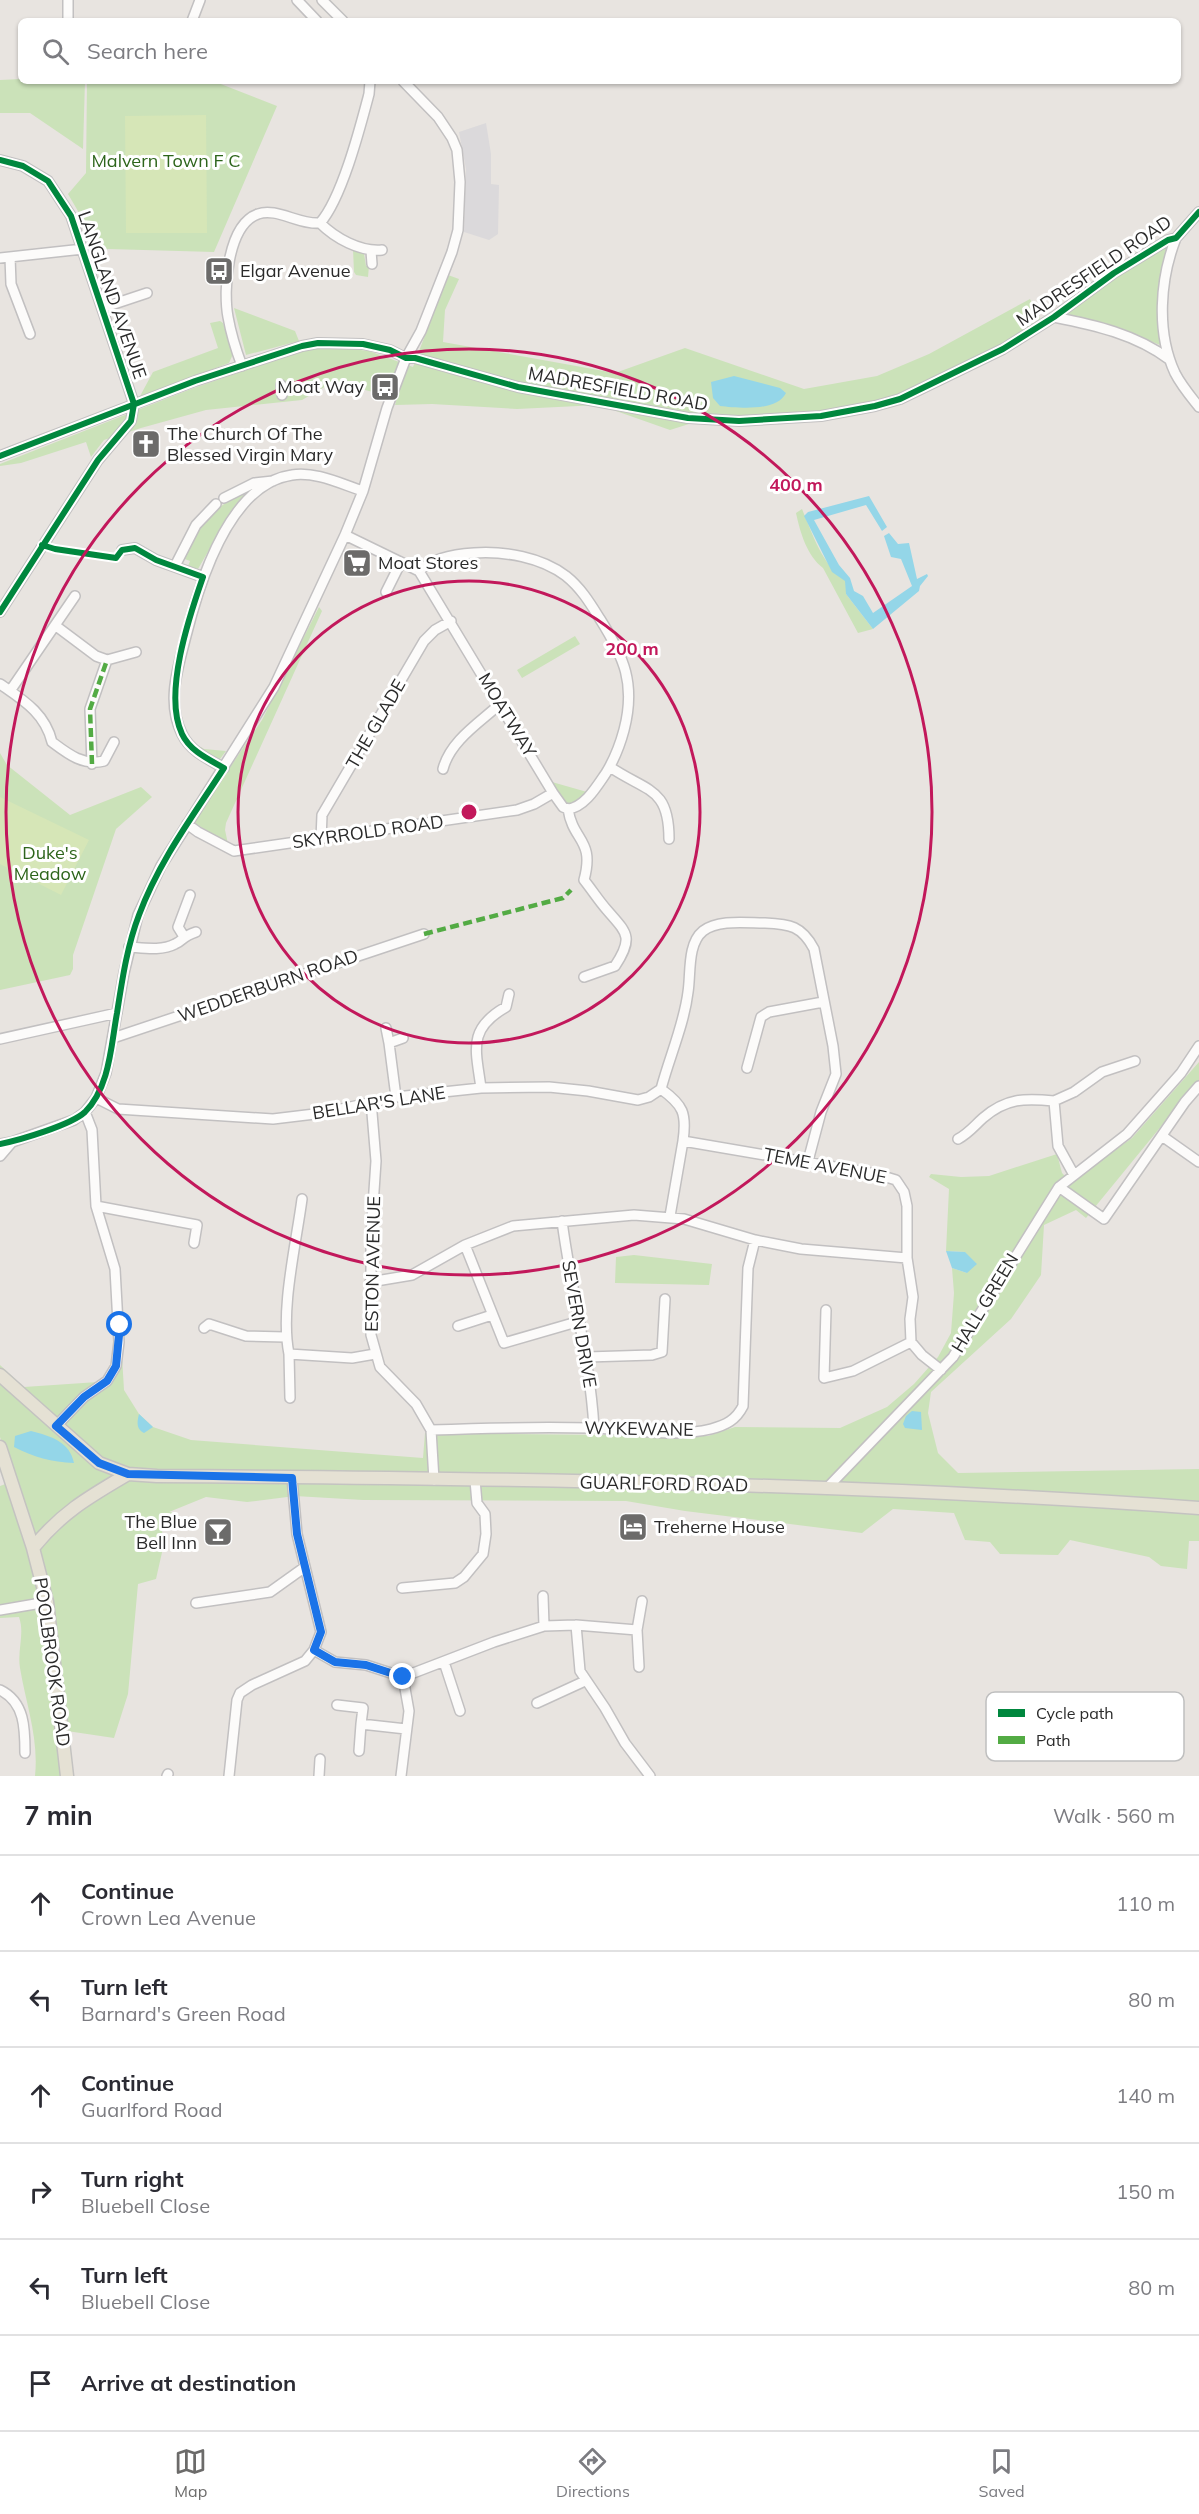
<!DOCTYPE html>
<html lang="en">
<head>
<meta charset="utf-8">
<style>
	body { margin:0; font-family:Mulish,sans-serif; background:#f2f2f3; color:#2b2b33 }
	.stop { position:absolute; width:18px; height:18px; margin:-14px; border:4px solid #1a73e8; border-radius:50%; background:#fff }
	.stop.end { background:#1a73e8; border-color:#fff; box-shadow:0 2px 6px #0008 }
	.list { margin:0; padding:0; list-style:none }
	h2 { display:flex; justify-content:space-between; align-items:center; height:78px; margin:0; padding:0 24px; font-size:26px }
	h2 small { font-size:20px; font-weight:400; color:#7c7c81 }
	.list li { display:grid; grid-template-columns:39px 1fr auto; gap:18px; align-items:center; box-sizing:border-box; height:96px; padding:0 24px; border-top:2px solid #e1e1e2 }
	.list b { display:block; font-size:22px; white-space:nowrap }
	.list p { margin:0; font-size:20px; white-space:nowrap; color:#7c7c81 }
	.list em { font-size:20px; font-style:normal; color:#7c7c81 }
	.icon { flex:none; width:33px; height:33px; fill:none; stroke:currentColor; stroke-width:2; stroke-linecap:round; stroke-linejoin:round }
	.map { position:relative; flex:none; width:1199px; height:1776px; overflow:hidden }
	.search { position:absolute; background:#fff; box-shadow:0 2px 4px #0004; left:18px; right:18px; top:18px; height:66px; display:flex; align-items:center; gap:15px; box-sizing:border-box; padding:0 21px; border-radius:9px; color:#7c7c81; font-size:22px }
	.sheet { height:654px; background:#fff }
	nav { display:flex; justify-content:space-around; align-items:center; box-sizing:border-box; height:84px; border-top:2px solid #e1e1e2; background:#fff; font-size:16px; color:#7c7c81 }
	nav a { display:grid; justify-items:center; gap:3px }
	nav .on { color:#6c6b6a }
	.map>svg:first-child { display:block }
	.industrial { fill:#dbd9db }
	.green { fill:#cbe2b9 }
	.pitch { fill:#d6e6b7 }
	.water { fill:#94d6e8 }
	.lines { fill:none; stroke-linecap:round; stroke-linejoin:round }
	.minor-casing { stroke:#c2c0c1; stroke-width:12 }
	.major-casing { stroke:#c4c3c1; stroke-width:15 }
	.minor { stroke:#fcfbfa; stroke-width:9 }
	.major { stroke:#e5e1d4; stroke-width:12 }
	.quiet { stroke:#53ab44; stroke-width:4.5; stroke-dasharray:9 4.5; stroke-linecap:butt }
	.cycleway-casing { stroke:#fff; stroke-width:10 }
	.cycleway { stroke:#00873e; stroke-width:6 }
	.route { stroke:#1a73e8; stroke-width:8 }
	.ring { fill:none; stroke:#c2185b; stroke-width:3 }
	.labels { text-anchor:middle; stroke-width:6; stroke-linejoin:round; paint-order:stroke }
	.park-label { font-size:18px; fill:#2d651b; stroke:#fff }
	.poi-label { font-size:18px; fill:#2a2a2a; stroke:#fff; text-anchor:start }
	.street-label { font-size:18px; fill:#2a2a2a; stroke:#fff }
	.key { fill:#fff; stroke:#bfbfbf; stroke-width:1.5 }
	.key-label { font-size:16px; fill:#2a2a2a }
	.centre { fill:#c2185b; stroke:#fff; stroke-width:3 }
	.ring-label { font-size:18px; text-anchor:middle; font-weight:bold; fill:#c2185b; stroke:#fff; stroke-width:6; stroke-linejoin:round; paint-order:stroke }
</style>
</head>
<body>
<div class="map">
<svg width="1199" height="1776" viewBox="0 0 1199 1776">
	<rect width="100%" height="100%" fill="#e8e4e0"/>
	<path class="industrial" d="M 486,123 L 491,154 L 491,184 L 499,185 L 498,234 L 489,240 L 464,232 L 466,169 L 459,132 Z"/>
	<path class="green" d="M 21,79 L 85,81 L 83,149 L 30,113 L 0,113 L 0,80 Z
		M 87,81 L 213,81 L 277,106 L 214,252 L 108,249 L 91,255 L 82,218 L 68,194 L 86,173 Z
		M 1169,244 L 1160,295 L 1160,345 L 1113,326 L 1064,314 L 1112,279 Z
		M 353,249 L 364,254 L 366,266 L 369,266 L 368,277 L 356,275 L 354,272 Z
		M 448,275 L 459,279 L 445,310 L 443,342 L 615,373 L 685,348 L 804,389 L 877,376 L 929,354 L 1030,299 L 1042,322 L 943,376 L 882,401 L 817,412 L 711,417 L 670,430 L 599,405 L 517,409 L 432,404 L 395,405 L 397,398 L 333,382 L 302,400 L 206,410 L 141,428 L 104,440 L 91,457 L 86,442 L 21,463 L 0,466 L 0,464 L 191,389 L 318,345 L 369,351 L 413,367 Z
		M 234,308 L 295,331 L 299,341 L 246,355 Z
		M 220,321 L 223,323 L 233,354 L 229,363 L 139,398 L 153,372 L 218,348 L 210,323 Z
		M 257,485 L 231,512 L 198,569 L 188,566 L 190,561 L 182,558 C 200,518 218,505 257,485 Z
		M 802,509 C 813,535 822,565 846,581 L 846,594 L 873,629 L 858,633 L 823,568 C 807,556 800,532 796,513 Z
		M 319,607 L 322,611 L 226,823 L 225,830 L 228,844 L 193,822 L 262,720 Z
		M 575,636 L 580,644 L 522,678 L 517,670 Z
		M 201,747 L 204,749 L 226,751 L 220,759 L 215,760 L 198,748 Z
		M 0,753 L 7,765 L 70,815 L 141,787 L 152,797 L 116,829 L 73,955 L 73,969 L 70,975 L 0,990 Z
		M 552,782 L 587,792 L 577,803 L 569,804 L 563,801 Z
		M 1199,1062 L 1199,1080 L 1086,1218 L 1076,1210 L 1044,1225 L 1041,1275 L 1011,1319 L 931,1392 L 928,1413 L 938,1453 L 958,1473 L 1199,1469 L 1199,1541 L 1189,1541 L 1187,1569 L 1161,1566 L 1149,1557 L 1070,1540 L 1058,1555 L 1000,1554 L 990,1542 L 965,1540 L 954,1513 L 893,1509 L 862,1533 L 685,1511 L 626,1501 L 363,1500 L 295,1496 L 247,1502 L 206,1497 L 169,1512 L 177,1513 L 172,1525 L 162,1529 L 163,1548 L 156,1579 L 138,1584 L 128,1694 L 114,1738 L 67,1731 L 65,1776 L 35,1776 C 39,1739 26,1704 20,1668 C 17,1650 25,1634 19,1617 L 0,1618 L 0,1486 L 14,1481 L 0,1437 L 0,1365 L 24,1387 L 98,1382 L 106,1377 L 122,1356 L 124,1390 L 139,1414 L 153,1427 L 191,1440 L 423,1458 L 425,1433 L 708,1436 L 735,1427 L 840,1428 L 887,1407 L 914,1384 L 938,1357 L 951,1333 L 954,1293 L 952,1268 L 967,1273 L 965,1252 L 946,1251 L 949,1189 L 929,1177 L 931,1174 L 961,1177 L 989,1176 L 1057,1154 L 1062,1173 L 1071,1182 L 1132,1138 Z
		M 634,1255 L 712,1264 L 709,1285 L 615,1283 L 616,1257 Z"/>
	<path class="pitch" d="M 206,115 L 207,233 L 126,233 L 125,116 Z
		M 0,797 L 89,840 L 61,895 L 0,864 Z"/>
	<path class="water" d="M 734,376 L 780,388 L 786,393 C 777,412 738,408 720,406 L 713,398 L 711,382 Z
		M 869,496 L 887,527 L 882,531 L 866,505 L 814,520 L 839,565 L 850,578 L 854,591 L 863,596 L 873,613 L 912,586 L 901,559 L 891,557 L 884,536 L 889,533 L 898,544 L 909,543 L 917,579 L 927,574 L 928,576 L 920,586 L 919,591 L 873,629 L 846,594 L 845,581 L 832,572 L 804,516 L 808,512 Z
		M 946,1251 L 965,1252 L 977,1264 L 967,1273 L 952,1268 Z
		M 912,1411 L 921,1412 L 922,1430 L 905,1428 L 903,1424 L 906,1416 Z
		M 139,1414 L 153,1427 L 144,1433 C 136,1429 137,1422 139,1414 Z
		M 31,1431 C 51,1436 70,1442 74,1463 C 52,1462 33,1457 14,1447 L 15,1436 Z"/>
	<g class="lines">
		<g class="minor-casing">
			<path id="minor" d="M 68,0 L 68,21
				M 297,0 L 317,21
				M 322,0 L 343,21
				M 192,21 L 200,0
				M 0,160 L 23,166 L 48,181 L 71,216 L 134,404 L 131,421 L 98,460 L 0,612
				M 320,223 C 335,238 360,252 382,250
				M 1176,238 C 1160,279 1156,332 1175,373 C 1181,385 1191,397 1199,407
				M 371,251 L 372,264
				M 10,257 L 11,284 L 30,334
				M 0,258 L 83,249
				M 102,308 L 147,293
				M 1054,317 C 1094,325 1136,334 1170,360
				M 242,366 C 236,350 231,334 228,317 C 223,290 227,225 258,214 C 276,207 299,225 320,223 C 342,198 360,128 369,94 L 370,81
				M 281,385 L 282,395
				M 0,456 L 195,381 L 302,346 L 318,343 L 363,344 L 390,350 L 406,358 L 415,358 L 518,387 L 688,418 L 739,421 L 821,416 L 875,406 L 900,399 L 1003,349 L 1054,317 L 1114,273 L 1168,240 L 1176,238 L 1199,212
				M 224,498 L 254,483 L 273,481
				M 345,535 L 419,571 L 553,793 L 563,807 L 568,809 C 573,842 595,839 584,880 C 592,890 599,901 607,910 C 627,933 634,937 615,966 L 584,977
				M 122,550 L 135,548 L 156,560 L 203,577
				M 175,566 L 196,525 L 216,504
				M 419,571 C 433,558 455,554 474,553 C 505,551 541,557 566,576 C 581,588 590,603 600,619 C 624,657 636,684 624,730 C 620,745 614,760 606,773 C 597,786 585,807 568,809
				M 386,592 L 401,562
				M 56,626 L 96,656 L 107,660 L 136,652
				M 0,684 C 23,700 45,713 52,742 C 68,754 83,766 104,761 L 114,742
				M 10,691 L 75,596
				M 92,764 L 90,709 L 107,660
				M 610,767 C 647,792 669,787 669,839
				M 224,768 C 208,759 190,751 182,734 C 166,702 178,668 186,636 C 199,584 229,484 292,475 C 315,471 341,484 363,491
				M 443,769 C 450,741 479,723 500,704
				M 187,824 L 198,832 L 234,851 L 517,810 L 534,804 L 553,793
				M 321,839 L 322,815 L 424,641 L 435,630 L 451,621
				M 183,935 L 178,927 L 190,895
				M 129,947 C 144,948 162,951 175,944 C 184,940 181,937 196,932
				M 386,1028 L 389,1043
				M 113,1038 L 424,934
				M 0,1039 L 117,1013
				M 747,1068 L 761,1017 L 769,1012 L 823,1002
				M 481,1088 C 476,1050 467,1029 506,1007 L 509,994
				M 661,1089 C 669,1058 684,1025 688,992 C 691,974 687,944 703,931 C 718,919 747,923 765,923 C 790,924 802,926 814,949 L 833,1046 L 836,1074 L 821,1112 L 808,1161
				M 661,1089 C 683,1105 687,1113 683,1141 L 876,1174 L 896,1180 L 904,1192 L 907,1206 L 907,1258 L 913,1297 L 910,1319 L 911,1342 L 922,1355 L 941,1370
				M 396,1097 L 389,1043 L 403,1038
				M 96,1098 L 118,1109 L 273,1119 L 323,1113 L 396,1097 L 481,1088 L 549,1087 L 588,1091 L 638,1100 L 649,1097 L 661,1089
				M 371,1101 L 376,1161 L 371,1236 L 371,1335 L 380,1367 L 416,1404 L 431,1430 L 434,1480
				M 1054,1101 L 1074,1092 L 1102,1072 L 1135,1061
				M 1162,1136 L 1199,1162
				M 958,1139 C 969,1133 974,1126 983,1118 C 1006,1098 1025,1098 1054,1101 L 1058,1146 L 1074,1175
				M 0,1144 L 12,1142 L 74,1120 L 85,1112 L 96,1098 L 106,1073 L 124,973 L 138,915 L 161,866 L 274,687 L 345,535 L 363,491 L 387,408 L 406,358 L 421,331 L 452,252 L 458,230 L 460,182 L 457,150 L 452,138 L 438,117 L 403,81
				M 0,1156 L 12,1142
				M 1059,1187 L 1104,1219 L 1185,1102 L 1199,1086
				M 302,1199 C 296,1245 280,1310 289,1354 L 352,1358 L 375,1354
				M 96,1206 L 197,1225 L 194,1243
				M 670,1216 L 683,1141
				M 562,1221 C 571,1291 590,1358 594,1428
				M 465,1245 L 504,1343 L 580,1321
				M 370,1282 L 412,1275 L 465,1245 L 513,1226 L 634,1215 L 684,1219 L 755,1240 L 801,1249 L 907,1258
				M 826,1310 L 824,1378 L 853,1371 L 911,1342
				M 458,1326 L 492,1315
				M 204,1328 L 209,1324 L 246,1336 L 285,1337
				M 289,1354 L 290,1398
				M 587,1357 L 652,1355 L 662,1352 L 665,1299
				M 56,1426 L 84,1397 L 107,1381 L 116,1366 L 119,1342 L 115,1269 L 96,1206 L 92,1130 L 85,1112
				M 431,1430 C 484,1428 538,1427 592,1428 C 629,1429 675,1438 711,1429 C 726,1425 736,1420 743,1406 L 748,1268 L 755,1240
				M 827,1488 L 953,1357 L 1059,1187 L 1127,1134 L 1181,1073 L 1199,1046
				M 402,1588 L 455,1583 L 464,1577 L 483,1554 L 486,1534 L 485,1514 L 477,1503 L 475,1480
				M 543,1596 L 544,1626
				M 196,1603 L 270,1592 L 305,1567
				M 0,1610 L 47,1602
				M 576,1625 L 580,1671 L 605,1708 L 625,1743 L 650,1776
				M 637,1630 L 642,1601
				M 314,1650 L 335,1662 L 366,1665 L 403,1677 L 409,1711 L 401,1776
				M 444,1662 L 460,1711
				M 403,1677 L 494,1642 L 544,1626 L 576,1625 L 637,1630 L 639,1667
				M 0,1690 C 25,1702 25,1729 25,1753
				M 537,1703 L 585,1681
				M 337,1705 L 363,1708 L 361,1724 L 406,1729
				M 359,1751 L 361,1724
				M 167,1776 L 168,1774
				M 229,1776 L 237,1700 L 240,1693 L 252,1685 L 305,1661 L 314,1650 L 321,1632 L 297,1534 L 292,1478
				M 319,1776 L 320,1759"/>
		</g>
		<g class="major-casing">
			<path id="major" d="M 0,1375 L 99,1463 L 128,1474 L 157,1476 C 504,1478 852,1483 1199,1508
				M 0,1447 L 33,1548 L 47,1602 L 67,1776
				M 33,1548 C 62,1512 89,1497 128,1474"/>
		</g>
		<use href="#minor" class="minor"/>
		<use href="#major" class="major"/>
		<path class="quiet" d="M 92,764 L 90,709 L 107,660
			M 424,934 L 563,898 L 571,890"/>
		<g class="cycleway-casing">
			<path id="cycleway" d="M 0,160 L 23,166 L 48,181 L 71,216 L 134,404 L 131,421 L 98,460 L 0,612
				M 0,456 L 195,381 L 302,346 L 318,343 L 363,344 L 390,350 L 406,358 L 415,358 L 518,387 L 688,418 L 739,421 L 821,416 L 875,406 L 900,399 L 1003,349 L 1054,317 L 1114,273 L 1168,240 L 1176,238 L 1199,212
				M 0,1144 C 20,1140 71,1125 85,1112 C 110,1087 111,1045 117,1013 C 122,981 127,946 139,915 C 159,861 193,816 224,768 C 208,759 190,751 182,734 C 163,694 189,617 203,577 L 156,560 L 135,548 L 122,550 L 116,558 L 55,549 L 42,545"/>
		</g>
		<use href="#cycleway" class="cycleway"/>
	</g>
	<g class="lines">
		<path class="route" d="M 120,1325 L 116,1366 L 107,1381 L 84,1397 L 56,1426 L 99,1463 L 128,1474 L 292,1478 L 297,1534 L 321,1632 L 314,1650 L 335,1662 L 366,1665 L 403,1677"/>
	</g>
	<g class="ring">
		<circle cx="469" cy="812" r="231"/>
		<circle cx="469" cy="812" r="463"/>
	</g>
	<defs>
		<g id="bus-square" transform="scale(1.5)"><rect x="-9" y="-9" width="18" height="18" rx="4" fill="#6c6b6a" stroke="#fff"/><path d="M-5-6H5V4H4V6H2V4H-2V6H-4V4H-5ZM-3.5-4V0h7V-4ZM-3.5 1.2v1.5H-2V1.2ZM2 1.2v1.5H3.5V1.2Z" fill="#fff"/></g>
		<g id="church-square" transform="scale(1.5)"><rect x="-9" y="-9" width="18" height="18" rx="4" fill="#6c6b6a" stroke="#fff"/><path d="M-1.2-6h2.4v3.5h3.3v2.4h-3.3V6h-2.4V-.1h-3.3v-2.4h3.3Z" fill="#fff"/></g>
		<g id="supermarket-square" transform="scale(1.5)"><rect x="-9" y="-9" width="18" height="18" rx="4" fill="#6c6b6a" stroke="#fff"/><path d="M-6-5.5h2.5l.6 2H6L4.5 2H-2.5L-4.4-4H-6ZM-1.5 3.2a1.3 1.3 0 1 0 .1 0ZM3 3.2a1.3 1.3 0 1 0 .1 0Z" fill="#fff"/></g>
		<g id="hotel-square" transform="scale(1.5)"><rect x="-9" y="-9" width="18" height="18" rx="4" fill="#6c6b6a" stroke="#fff"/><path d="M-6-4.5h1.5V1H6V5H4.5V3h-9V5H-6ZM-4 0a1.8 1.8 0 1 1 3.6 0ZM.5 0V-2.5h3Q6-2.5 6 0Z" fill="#fff"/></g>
		<g id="bar-square" transform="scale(1.5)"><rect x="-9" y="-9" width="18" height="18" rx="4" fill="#6c6b6a" stroke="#fff"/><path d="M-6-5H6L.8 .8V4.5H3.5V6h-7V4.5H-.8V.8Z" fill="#fff"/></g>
	</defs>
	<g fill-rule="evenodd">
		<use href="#bus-square" x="219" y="271"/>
		<use href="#bus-square" x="385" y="387"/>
		<use href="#church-square" x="146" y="444"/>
		<use href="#supermarket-square" x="357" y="563"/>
		<use href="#hotel-square" x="633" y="1527"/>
		<use href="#bar-square" x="218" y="1532"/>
	</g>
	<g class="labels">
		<g class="park-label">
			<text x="166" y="167">Malvern Town F C</text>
			<text x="50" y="859">Duke's<tspan x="50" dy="21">Meadow</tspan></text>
		</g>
		<g class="poi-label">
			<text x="240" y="277">Elgar Avenue</text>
			<text x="364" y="393" text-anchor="end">Moat Way</text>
			<text x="167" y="440">The Church Of The<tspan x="167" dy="21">Blessed Virgin Mary</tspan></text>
			<text x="378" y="569">Moat Stores</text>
			<text x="197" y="1528" text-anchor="end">The Blue<tspan x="197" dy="21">Bell Inn</tspan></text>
			<text x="654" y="1533">Treherne House</text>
		</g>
		<g class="street-label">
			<text transform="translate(1094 271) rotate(-34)" y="6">MADRESFIELD ROAD</text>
			<text transform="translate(112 295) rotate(71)" y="6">LANGLAND AVENUE</text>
			<text transform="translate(618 389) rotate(10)" y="6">MADRESFIELD ROAD</text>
			<text transform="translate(507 715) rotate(59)" y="6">MOATWAY</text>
			<text transform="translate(376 724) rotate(-60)" y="6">THE GLADE</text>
			<text transform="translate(368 832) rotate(-8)" y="6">SKYRROLD ROAD</text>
			<text transform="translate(268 986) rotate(-19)" y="6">WEDDERBURN ROAD</text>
			<text transform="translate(379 1103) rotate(-9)" y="6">BELLAR'S LANE</text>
			<text transform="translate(825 1166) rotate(11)" y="6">TEME AVENUE</text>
			<text transform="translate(373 1264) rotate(-89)" y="6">ESTON AVENUE</text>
			<text transform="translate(985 1303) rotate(-59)" y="6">HALL GREEN</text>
			<text transform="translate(579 1324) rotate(80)" y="6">SEVERN DRIVE</text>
			<text transform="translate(639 1429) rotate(1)" y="6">WYKEWANE</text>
			<text transform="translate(664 1484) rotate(1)" y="6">GUARLFORD ROAD</text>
			<text transform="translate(52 1662) rotate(82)" y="6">POOLBROOK ROAD</text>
		</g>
	</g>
	<rect x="986" y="1692" width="198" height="69" rx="9" class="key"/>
	<rect x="998" y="1709" width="27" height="8" fill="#00873e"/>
	<rect x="998" y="1736" width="27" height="8" fill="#53ab44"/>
	<g class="key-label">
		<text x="1036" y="1719">Cycle path</text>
		<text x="1036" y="1746">Path</text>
	</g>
	<circle cx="469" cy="812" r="9" class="centre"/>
	<g class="ring-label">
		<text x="796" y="491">400 m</text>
		<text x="632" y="655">200 m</text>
	</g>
</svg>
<div class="stop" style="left:120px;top:1325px"></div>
<div class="stop end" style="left:403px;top:1677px"></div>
<div class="search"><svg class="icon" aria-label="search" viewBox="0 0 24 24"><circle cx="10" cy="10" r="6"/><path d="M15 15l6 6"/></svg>Search here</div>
</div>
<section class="sheet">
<h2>7 min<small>Walk · 560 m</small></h2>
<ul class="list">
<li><svg class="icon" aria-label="ahead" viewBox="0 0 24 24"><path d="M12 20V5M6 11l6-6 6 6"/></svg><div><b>Continue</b><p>Crown Lea Avenue</p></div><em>110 m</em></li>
<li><svg class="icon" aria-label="left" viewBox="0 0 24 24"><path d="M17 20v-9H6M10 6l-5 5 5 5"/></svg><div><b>Turn left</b><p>Barnard's Green Road</p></div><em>80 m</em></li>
<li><svg class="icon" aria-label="ahead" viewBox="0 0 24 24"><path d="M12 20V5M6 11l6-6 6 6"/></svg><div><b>Continue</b><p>Guarlford Road</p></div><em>140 m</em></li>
<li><svg class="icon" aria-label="right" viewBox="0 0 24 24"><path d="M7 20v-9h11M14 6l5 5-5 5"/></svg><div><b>Turn right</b><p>Bluebell Close</p></div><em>150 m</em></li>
<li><svg class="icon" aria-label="left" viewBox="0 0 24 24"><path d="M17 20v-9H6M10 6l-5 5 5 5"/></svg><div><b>Turn left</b><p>Bluebell Close</p></div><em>80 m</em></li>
<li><svg class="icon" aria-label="arrive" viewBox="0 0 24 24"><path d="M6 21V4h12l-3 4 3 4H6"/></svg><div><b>Arrive at destination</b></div></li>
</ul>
</section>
<nav>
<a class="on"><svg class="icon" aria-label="map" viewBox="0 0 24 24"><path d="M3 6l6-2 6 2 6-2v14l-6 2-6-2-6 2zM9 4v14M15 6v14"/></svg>Map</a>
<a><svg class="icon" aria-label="directions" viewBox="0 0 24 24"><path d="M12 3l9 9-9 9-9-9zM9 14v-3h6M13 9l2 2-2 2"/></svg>Directions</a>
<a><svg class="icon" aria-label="saved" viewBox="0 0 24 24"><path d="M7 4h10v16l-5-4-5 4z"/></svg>Saved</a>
</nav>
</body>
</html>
